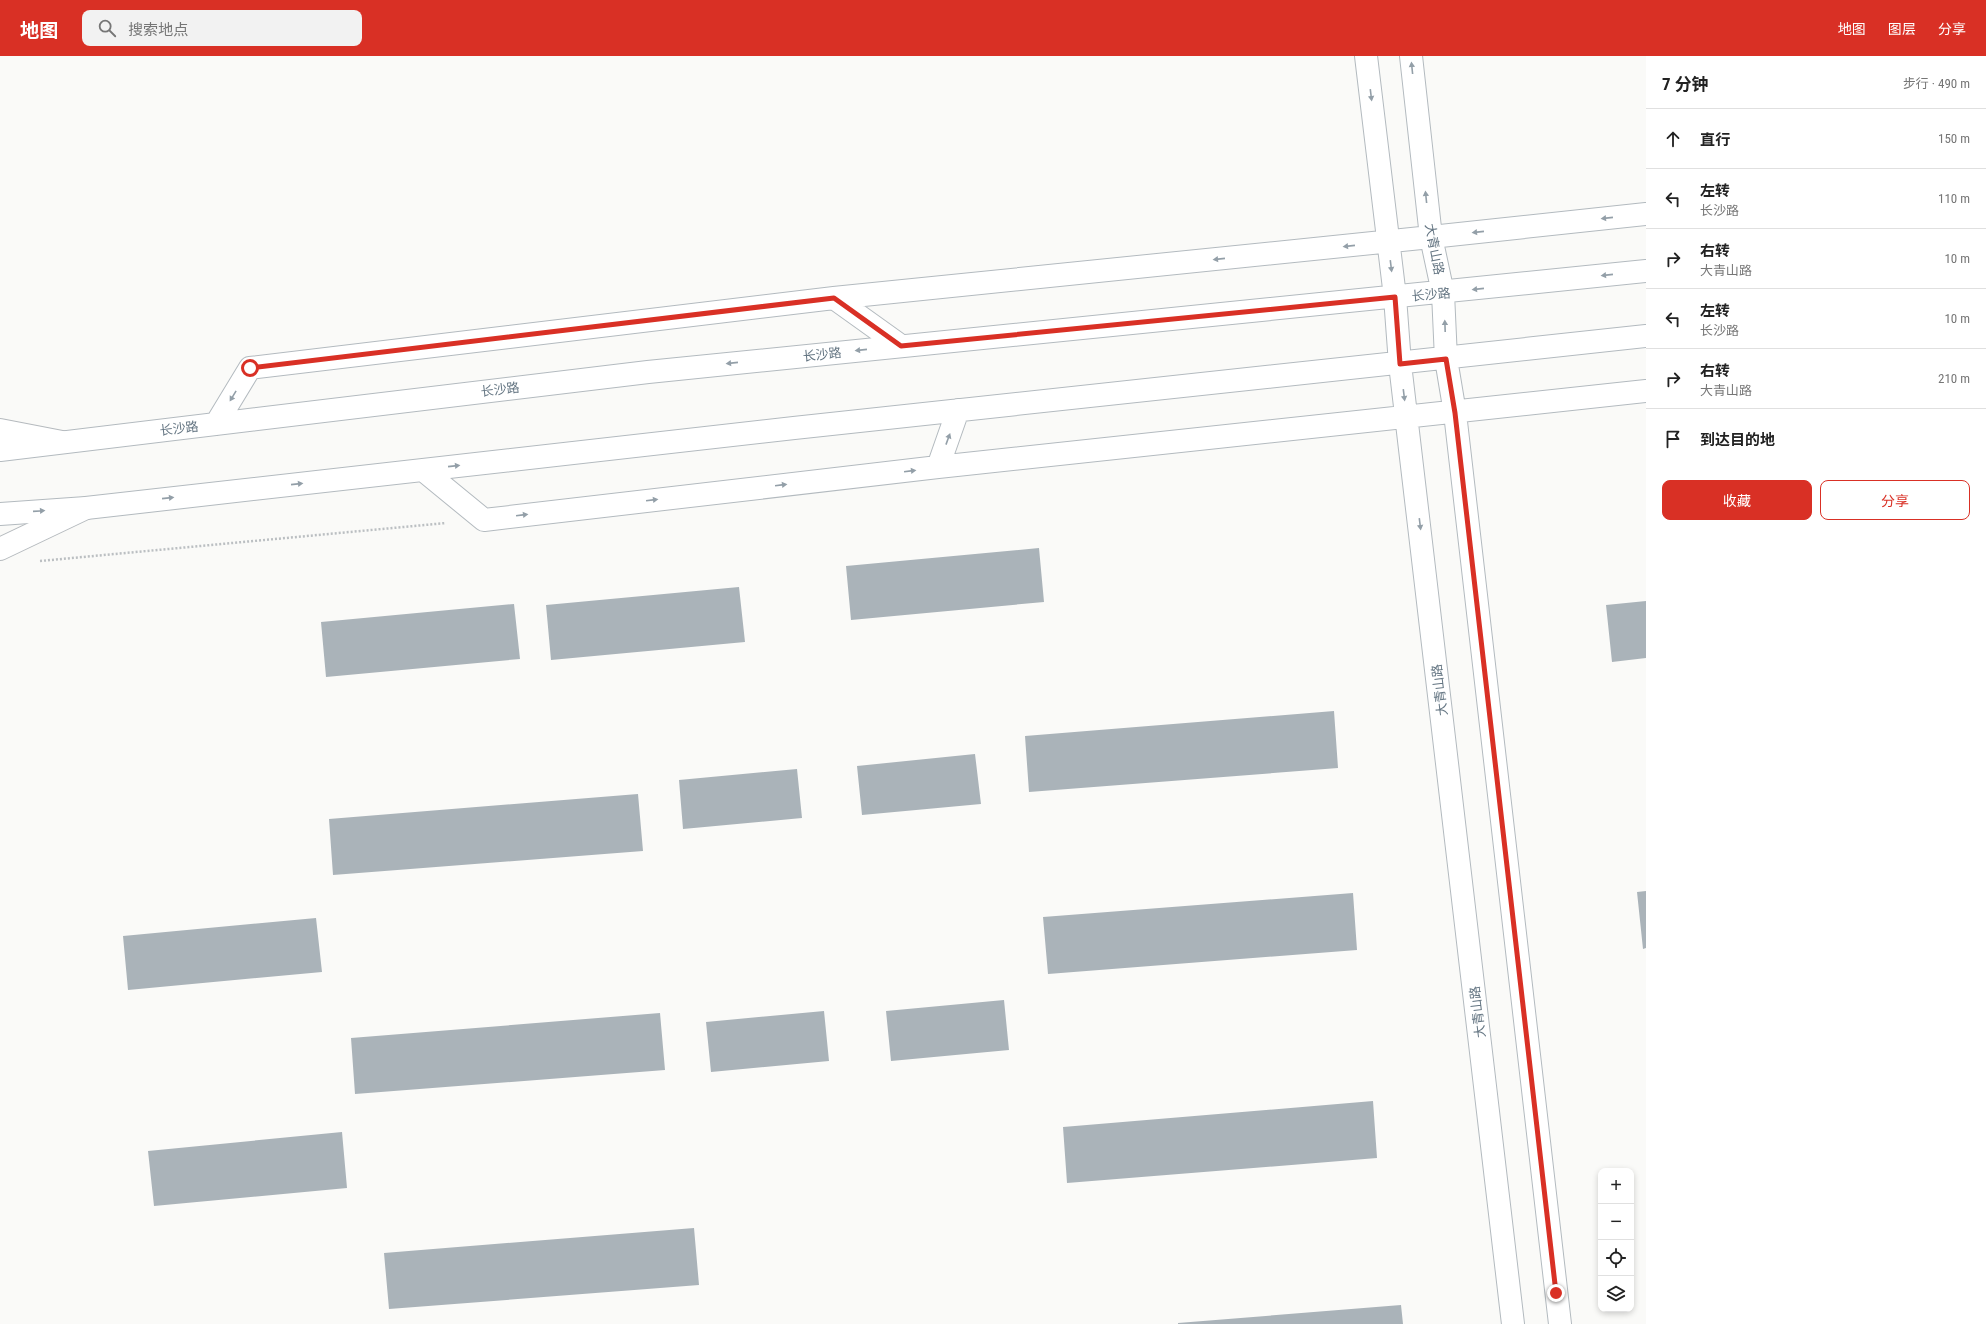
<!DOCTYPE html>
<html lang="zh">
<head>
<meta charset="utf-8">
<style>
	body { margin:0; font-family:"Roboto Condensed","Noto Sans SC",sans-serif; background:#f2f2f2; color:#222 }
	.controls { position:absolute; right:12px; bottom:12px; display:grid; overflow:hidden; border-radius:8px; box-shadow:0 2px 6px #0003 }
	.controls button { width:36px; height:36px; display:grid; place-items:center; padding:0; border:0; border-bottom:1px solid #e0e0e0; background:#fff; color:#222; font:20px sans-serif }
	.stop { position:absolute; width:12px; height:12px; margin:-9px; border:3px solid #d93025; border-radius:50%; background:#fff }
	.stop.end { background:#d93025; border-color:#fff; box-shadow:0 1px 4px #0008 }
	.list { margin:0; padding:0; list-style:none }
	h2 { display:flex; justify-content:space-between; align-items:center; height:52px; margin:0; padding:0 16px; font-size:17px }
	h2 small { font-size:13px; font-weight:400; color:#767676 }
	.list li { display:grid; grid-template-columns:26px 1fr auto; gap:12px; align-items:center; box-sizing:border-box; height:60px; padding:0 16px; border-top:1px solid #e0e0e0 }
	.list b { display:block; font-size:15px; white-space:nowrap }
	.list p { margin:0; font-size:13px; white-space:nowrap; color:#767676 }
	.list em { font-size:13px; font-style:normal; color:#767676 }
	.actions { display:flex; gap:8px; padding:12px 16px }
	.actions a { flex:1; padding:9px 0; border:1px solid #d93025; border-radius:8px; text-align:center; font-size:14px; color:#d93025 }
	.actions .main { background:#d93025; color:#fff }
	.icon { flex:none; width:22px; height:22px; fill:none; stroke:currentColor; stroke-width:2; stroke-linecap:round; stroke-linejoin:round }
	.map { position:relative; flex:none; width:1646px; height:1268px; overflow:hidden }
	header { display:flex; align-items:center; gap:24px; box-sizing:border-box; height:56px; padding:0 20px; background:#d93025; color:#fff }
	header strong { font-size:19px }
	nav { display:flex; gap:22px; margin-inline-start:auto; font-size:14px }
	.search { width:280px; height:36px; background:#f2f2f2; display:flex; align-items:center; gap:10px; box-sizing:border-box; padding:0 14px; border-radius:8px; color:#767676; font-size:15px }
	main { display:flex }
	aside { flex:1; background:#fff }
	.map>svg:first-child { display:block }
	.building { fill:#aab3b9 }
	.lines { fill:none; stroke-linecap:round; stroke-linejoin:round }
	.secondary-casing { stroke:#b3babf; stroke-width:24 }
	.primary-casing { stroke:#b5babe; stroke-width:24 }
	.path { stroke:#bbbfc2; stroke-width:2.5; stroke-dasharray:2 2; stroke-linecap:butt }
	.secondary { stroke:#fff; stroke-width:22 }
	.primary { stroke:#fff; stroke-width:22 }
	.oneway { fill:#939fa8 }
	.route { stroke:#d93025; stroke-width:5 }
	.labels { text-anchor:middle; stroke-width:4; stroke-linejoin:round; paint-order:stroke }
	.street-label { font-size:13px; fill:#657683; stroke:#fff }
</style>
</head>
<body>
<header>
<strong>地图</strong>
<div class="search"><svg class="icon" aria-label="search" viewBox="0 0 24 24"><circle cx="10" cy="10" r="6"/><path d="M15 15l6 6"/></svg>搜索地点</div>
<nav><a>地图</a><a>图层</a><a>分享</a></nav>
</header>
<main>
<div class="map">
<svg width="1646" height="1268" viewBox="0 0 1646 1268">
	<rect width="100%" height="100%" fill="#fafaf8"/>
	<path class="building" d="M 1039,492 L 1044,546 L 851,564 L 846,510 Z
		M 739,531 L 745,586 L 551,604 L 546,549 Z
		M 1646,545 L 1646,602 L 1612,606 L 1606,549 Z
		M 514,548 L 520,603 L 326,621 L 321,566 Z
		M 1334,655 L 1338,712 L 1029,736 L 1025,680 Z
		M 975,698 L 981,748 L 862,759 L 857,710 Z
		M 797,713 L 802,762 L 683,773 L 679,724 Z
		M 638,738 L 643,795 L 333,819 L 329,763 Z
		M 1646,835 L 1646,892 L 1643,893 L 1637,836 Z
		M 1353,837 L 1357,894 L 1048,918 L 1043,861 Z
		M 316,862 L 322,916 L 128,934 L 123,880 Z
		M 1004,944 L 1009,994 L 891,1005 L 886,955 Z
		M 824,955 L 829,1005 L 711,1016 L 706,966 Z
		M 660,957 L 665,1014 L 355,1038 L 351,982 Z
		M 1373,1045 L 1377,1102 L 1067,1127 L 1063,1071 Z
		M 342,1076 L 347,1132 L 154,1150 L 148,1095 Z
		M 694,1172 L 699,1229 L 389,1253 L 384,1197 Z
		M 1401,1249 L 1403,1268 L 1178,1268 L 1178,1267 Z"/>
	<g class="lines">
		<g class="secondary-casing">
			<path id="secondary" d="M 1366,0 L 1395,241 L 1400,308 L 1513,1268
				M 1411,0 L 1431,181 L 1443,237 L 1446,303 L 1455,357 L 1560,1268
				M 834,242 L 901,290
				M 216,368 L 250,312 L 834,242 L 1431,181 L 1646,158
				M 0,394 L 648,316 L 1646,215
				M 938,411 L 958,354
				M 423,414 L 484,464 L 938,411 L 1646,335
				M 0,458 L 86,452 L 794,372 L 1646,280"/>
		</g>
		<g class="primary-casing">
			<path id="primary" d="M 0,374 L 62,386
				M 0,493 L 86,452"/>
		</g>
		<path class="path" d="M 40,505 L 446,467"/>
		<use href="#secondary" class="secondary"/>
		<use href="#primary" class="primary"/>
	</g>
	<defs><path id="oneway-solid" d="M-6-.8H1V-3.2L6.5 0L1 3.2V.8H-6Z"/></defs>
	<g class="oneway">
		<use href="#oneway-solid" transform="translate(1412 12) rotate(-96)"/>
		<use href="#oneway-solid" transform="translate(1371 39) rotate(83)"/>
		<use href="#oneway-solid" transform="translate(1426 141) rotate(-96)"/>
		<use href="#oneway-solid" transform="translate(1607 162) rotate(174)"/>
		<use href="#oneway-solid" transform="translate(1478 176) rotate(174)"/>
		<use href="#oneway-solid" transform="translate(1349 190) rotate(174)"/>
		<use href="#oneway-solid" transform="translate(1219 203) rotate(174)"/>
		<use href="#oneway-solid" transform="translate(1391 210) rotate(83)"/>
		<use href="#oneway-solid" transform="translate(1607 219) rotate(174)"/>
		<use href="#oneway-solid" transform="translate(1478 233) rotate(174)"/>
		<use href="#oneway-solid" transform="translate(1445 270) rotate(-92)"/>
		<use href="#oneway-solid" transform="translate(861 294) rotate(174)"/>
		<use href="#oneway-solid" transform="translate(732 307) rotate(174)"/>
		<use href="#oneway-solid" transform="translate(1404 339) rotate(83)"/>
		<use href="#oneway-solid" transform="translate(233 340) rotate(121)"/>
		<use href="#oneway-solid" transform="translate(948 383) rotate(-70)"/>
		<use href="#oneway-solid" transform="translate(454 410) rotate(-6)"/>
		<use href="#oneway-solid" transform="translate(910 415) rotate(-7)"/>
		<use href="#oneway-solid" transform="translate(297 428) rotate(-6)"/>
		<use href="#oneway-solid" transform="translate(781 429) rotate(-7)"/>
		<use href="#oneway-solid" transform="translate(168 442) rotate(-6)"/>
		<use href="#oneway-solid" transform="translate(652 444) rotate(-7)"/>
		<use href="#oneway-solid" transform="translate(39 455) rotate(-4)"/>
		<use href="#oneway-solid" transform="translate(522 459) rotate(-7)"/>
		<use href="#oneway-solid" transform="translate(1420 468) rotate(83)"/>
	</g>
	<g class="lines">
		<path class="route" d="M 250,312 L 834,242 L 901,290 L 1395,241 L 1400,308 L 1446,303 L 1455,357 L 1556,1237"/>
	</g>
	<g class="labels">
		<g class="street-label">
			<text transform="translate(1435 193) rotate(79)" y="5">大青山路</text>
			<text transform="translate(1431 238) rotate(-5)" y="5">长沙路</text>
			<text transform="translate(822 298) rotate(-6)" y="5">长沙路</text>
			<text transform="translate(500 333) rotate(-7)" y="5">长沙路</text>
			<text transform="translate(179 372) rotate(-7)" y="5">长沙路</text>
			<text transform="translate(1439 634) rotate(-97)" y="5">大青山路</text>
			<text transform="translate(1477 956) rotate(-97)" y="5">大青山路</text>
		</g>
	</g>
</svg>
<div class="controls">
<button>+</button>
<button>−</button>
<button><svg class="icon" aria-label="locate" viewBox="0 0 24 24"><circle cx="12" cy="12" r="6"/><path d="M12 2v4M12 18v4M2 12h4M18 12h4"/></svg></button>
<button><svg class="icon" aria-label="layers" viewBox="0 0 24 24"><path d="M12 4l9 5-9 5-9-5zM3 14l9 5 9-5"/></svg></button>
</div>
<div class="stop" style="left:250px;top:312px"></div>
<div class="stop end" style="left:1556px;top:1237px"></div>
</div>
<aside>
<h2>7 分钟<small>步行 · 490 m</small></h2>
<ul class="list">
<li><svg class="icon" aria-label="ahead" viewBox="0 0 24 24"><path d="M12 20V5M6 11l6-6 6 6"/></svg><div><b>直行</b></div><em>150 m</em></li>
<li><svg class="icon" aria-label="left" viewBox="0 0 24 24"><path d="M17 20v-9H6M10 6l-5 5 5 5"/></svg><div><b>左转</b><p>长沙路</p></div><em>110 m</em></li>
<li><svg class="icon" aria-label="right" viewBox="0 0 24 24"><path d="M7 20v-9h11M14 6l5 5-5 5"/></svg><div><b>右转</b><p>大青山路</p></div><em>10 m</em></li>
<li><svg class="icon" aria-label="left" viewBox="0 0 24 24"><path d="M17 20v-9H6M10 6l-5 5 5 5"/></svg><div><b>左转</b><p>长沙路</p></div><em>10 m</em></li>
<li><svg class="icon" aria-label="right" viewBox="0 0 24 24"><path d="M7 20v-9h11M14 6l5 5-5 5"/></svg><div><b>右转</b><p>大青山路</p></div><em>210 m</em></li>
<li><svg class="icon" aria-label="arrive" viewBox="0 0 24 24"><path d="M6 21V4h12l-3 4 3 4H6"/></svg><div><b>到达目的地</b></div></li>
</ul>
<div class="actions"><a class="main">收藏</a><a>分享</a></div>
</aside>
</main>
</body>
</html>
